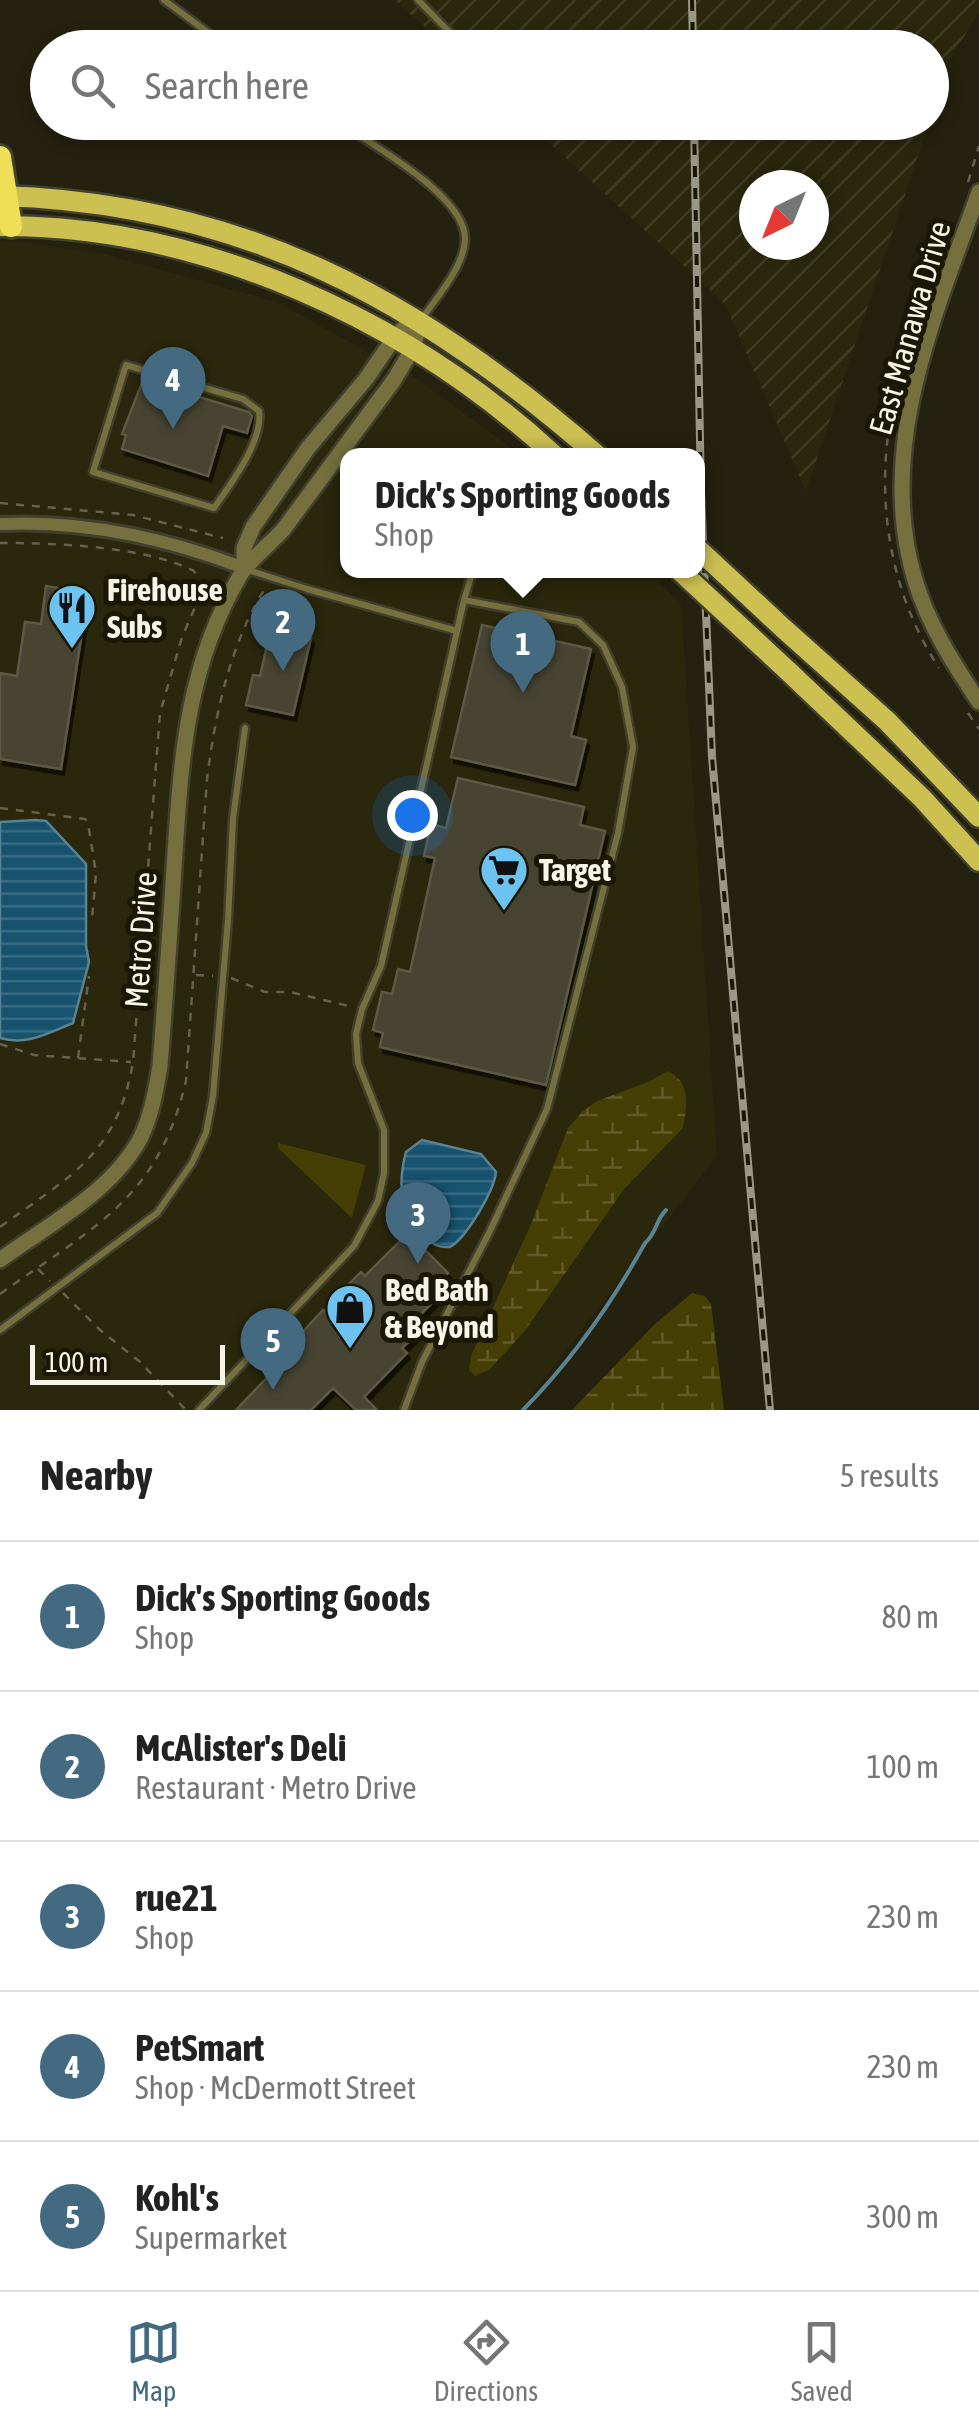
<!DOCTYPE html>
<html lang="en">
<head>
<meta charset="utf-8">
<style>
	body { margin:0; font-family:"Asap Condensed",sans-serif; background:#f2f2f2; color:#222 }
	.compass { position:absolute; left:739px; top:170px; width:90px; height:90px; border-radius:50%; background:#fff; box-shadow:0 5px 15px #0003; rotate:223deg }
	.scale { position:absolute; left:30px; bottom:25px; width:195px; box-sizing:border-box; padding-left:10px; border:5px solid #f6f5e8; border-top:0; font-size:28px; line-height:35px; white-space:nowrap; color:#f6f5e8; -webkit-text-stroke:8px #1a1805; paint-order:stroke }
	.you { position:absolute; left:412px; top:815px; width:35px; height:35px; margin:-25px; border:8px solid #fff; border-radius:50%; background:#1a73e8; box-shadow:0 0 0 15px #1a73e833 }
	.badge { display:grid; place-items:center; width:65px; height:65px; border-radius:50%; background:#436a80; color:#fff; font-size:32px; font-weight:700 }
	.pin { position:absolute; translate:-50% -82px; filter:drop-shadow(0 2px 5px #0008) }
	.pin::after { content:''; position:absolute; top:52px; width:35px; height:30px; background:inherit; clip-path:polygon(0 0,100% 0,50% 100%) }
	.popup { position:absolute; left:340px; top:448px; width:365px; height:130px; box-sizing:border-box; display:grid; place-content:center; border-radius:20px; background:#fff; filter:drop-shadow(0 2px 8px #0005); font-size:32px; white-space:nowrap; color:#767676 }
	.popup b { font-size:38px; color:#222 }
	.popup::after { content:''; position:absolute; left:50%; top:100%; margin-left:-20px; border:20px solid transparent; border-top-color:#fff }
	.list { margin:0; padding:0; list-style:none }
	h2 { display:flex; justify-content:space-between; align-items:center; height:130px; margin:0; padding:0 40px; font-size:42px }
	h2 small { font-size:32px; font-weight:400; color:#767676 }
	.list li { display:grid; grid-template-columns:65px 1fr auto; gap:30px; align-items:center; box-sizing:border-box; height:150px; padding:0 40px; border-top:2px solid #e0e0e0 }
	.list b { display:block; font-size:38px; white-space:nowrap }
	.list p { margin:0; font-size:32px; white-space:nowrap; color:#767676 }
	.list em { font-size:32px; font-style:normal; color:#767676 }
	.icon { flex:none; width:55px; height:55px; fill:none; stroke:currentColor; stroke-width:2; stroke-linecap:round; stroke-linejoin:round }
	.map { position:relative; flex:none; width:979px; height:1410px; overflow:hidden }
	.search { position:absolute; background:#fff; box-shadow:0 5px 15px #0003; left:30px; right:30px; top:30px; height:110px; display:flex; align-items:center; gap:25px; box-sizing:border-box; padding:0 35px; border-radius:55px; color:#767676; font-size:38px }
	.sheet { height:880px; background:#fff }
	nav { display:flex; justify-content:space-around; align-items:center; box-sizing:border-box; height:140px; border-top:2px solid #e0e0e0; background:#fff; font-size:28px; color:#767676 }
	nav a { display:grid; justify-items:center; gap:5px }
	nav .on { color:#436a80 }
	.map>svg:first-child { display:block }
	.built { fill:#2a270c }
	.industrial { fill:url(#industrial-furrows); fill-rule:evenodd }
	.green { fill:#453f05 }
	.wetland { fill:url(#wetland-marsh) }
	.water { fill:url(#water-rules); stroke:#5a8393; stroke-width:2.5 }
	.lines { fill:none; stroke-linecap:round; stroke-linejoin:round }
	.stream { stroke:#5a8393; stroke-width:4 }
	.building { fill:#464430; stroke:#5c5a45; stroke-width:2.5; filter:url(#shadow) }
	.service-casing { stroke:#413f2d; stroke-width:11 }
	.minor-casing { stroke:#413f2d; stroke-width:18 }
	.tertiary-casing { stroke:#413f2d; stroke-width:20 }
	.primary-casing { stroke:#413f2d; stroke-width:25 }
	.motorway-casing { stroke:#413f2d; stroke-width:28 }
	.path { stroke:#646150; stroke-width:2.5; stroke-dasharray:8 8; stroke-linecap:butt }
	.service { stroke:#75703e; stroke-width:6 }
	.minor { stroke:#75703e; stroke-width:12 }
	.tertiary { stroke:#75703e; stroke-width:15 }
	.primary { stroke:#ccc051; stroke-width:20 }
	.motorway { stroke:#efdf56; stroke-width:22 }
	.rail-casing { stroke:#999788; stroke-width:8 }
	.rail { stroke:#1a1805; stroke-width:4; stroke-dasharray:11; stroke-linecap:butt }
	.primary-bridge-casing { stroke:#413f2d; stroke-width:25; stroke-linecap:butt }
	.primary-bridge { stroke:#ccc051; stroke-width:20 }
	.labels { text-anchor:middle; stroke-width:10; stroke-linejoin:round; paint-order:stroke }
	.street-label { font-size:32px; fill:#f6f5e8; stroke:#1a1805 }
	.poi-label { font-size:32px; font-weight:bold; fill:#f6f5e8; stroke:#1a1805; text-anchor:start }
</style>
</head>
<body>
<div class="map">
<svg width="979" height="1410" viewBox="0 0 979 1410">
	<defs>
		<pattern id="industrial-furrows" width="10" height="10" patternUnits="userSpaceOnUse" patternTransform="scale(2.5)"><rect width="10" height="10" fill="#2a270c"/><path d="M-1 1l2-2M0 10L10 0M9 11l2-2" fill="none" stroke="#3f3c24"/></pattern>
		<pattern id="wetland-marsh" width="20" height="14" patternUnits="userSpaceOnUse" patternTransform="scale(2.5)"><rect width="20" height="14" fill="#453f05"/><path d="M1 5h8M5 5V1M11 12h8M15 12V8" fill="none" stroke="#605b29"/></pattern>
		<pattern id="water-rules" width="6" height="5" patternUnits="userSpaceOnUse" patternTransform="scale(2.5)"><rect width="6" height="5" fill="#17526f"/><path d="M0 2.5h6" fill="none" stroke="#396c84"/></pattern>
		<filter id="shadow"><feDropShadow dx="3" dy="5.5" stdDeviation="0" flood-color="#0009"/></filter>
	</defs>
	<rect width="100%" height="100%" fill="#24210e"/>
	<path class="built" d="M 16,241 L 104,254 L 277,302 L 416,378 L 521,455 L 348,456 L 348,570 L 646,571 L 681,603 L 717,1156 L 520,1410 L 0,1410 L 0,242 Z"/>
	<path class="industrial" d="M 395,0 L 979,0 L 979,12 L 949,61 L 932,114 L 932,48 L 447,47 Z
		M 528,123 L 929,123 L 806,491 L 725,304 ZM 754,185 L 814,185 L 814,245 L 754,245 Z"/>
	<path class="green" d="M 278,1143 L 366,1165 L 352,1218 L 278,1148 Z"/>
	<path class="wetland" d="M 668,1071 C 691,1082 687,1106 683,1128 L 624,1189 L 524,1332 L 489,1370 L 475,1376 L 469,1370 L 471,1356 L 531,1224 L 568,1128 L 582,1112 L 597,1101 L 648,1082 Z
		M 692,1293 L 705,1296 L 711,1304 L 724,1410 L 572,1410 L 655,1324 Z"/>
	<path class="water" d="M 36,820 L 46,821 L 86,864 L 86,946 L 89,962 L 73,1023 C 48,1033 27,1046 0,1038 L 0,822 Z
		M 422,1140 L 481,1154 L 496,1172 C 494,1191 466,1238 450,1247 C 436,1248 431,1243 422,1234 C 399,1212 398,1182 406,1152 Z"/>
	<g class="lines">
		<path class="stream" d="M 523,1410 C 571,1361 612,1303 645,1243 C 657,1233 655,1221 666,1210"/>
	</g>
	<path class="building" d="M 143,380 L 249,412 L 252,416 L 247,433 L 223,426 L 208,476 L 122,449 L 126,435 L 122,434 Z
		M 46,586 L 88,593 L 61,769 L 0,759 L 0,673 L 17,676 L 25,622 L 41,624 Z
		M 482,625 L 591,649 L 571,736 L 586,740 L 575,785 L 451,757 Z
		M 271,628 L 311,638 L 293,715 L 246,705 L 253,675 L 260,676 Z
		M 458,778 L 584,807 L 580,825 L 605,831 L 546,1085 L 380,1047 L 383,1033 L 373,1030 L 382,992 L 392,994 L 398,969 L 410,972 L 435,858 L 424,856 L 431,824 L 446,828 Z
		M 408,1233 L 448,1273 L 428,1294 L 435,1300 L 406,1329 L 414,1337 L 402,1348 L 407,1353 L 364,1397 L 377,1410 L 356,1410 L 333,1388 L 311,1410 L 236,1410 L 279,1365 L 275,1362 L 323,1310 L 328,1314 L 353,1289 L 348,1285 L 361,1272 L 365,1276 Z"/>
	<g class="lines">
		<g class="service-casing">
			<path id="service" d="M 164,0 L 229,48
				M 418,0 L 465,48
				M 339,122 C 371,145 467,196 465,240 C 464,267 436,298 421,320
				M 126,365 L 243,399 L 259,411 C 264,440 230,485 214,508 L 93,472 Z
				M 245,569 L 307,589 L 457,631 L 464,600 L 579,622 L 603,645 L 622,687 L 633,747 L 618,833 L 547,1109 L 489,1233 L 422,1362 L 404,1410
				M 464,600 L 473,570
				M 0,1330 L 157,1213 L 192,1163 L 206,1133 L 213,1096 L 228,920 L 233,819 L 245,728
				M 199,1410 L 354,1246 L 378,1201 L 384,1173 L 384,1130 L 358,1063 L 356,1034 L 362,1009 L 381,966 L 457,631"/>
		</g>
		<g class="minor-casing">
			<path id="minor" d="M 0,524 C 84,520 166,538 244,568"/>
		</g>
		<g class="tertiary-casing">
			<path id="tertiary" d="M 979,192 C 935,315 875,448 915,580 C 928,624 953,663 979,702
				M 244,568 L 244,548 L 253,527 L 308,448 L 366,379 L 394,338 L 405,327 L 420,321
				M 0,1260 C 48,1225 115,1190 142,1135 C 152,1113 156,1089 160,1066 C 165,1000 170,934 174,868 C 181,762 185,668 241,574 C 248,562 272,542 283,530 L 394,380 L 413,348 L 420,321"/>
		</g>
		<g class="primary-casing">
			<path id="primary" d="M 0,196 C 242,203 420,300 598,456
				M 0,226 C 202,225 408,320 555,456
				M 783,628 L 887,721 L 979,817
				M 787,670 L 922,798 L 979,861"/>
		</g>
		<g class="motorway-casing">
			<path id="motorway" d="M 0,157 L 11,226"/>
		</g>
		<path class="path" d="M 968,182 L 979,146
			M 906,360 C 870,461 880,578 939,668
			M 0,503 L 133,515 L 223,538
			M 0,543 C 55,543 145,546 194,571 L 203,588
			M 203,589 L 218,592
			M 968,713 L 979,729
			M 0,808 L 85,819 L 88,823 L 96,873 L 92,919
			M 196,975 L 213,976
			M 231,978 L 265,992 L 290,992 L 353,1007
			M 0,1044 L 34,1055 L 131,1062
			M 78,1058 L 89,976
			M 0,1227 C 70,1176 117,1155 133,1062 L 160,713 L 182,637 L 203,589
			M 38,1269 L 50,1281
			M 63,1293 L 100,1330 L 139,1361 L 186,1410
			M 0,1294 C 92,1228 158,1200 186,1081 L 207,779 C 215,715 230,643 266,587"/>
		<use href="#service" class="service"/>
		<use href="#minor" class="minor"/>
		<use href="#tertiary" class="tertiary"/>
		<use href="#primary" class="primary"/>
		<use href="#motorway" class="motorway"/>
		<g class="rail-casing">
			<path id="rail" d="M 692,0 L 693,48
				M 694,122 L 701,493 L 712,757 L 770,1410"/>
		</g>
		<use href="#rail" class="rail"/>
		<g class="primary-bridge-casing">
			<path id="primary-bridge" d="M 698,549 L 783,628
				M 679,570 L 787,670"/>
		</g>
		<use href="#primary-bridge" class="primary-bridge"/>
	</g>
	<defs>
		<g id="restaurant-pin" transform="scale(2.5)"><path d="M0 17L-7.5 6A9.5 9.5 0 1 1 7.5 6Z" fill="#6cc3f2" stroke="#1a1805"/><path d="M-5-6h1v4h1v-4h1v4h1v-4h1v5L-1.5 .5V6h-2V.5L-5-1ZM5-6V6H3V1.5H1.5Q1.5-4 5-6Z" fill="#111"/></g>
		<g id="supermarket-pin" transform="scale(2.5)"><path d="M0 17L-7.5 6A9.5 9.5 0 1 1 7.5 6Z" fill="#6cc3f2" stroke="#1a1805"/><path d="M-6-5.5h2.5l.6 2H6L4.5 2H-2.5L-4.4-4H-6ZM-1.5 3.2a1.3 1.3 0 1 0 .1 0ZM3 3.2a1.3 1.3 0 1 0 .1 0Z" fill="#111"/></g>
		<g id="shop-pin" transform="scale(2.5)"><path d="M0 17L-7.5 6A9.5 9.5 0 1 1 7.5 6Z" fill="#6cc3f2" stroke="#1a1805"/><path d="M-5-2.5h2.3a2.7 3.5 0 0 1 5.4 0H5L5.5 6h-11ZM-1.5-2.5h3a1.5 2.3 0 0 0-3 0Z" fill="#111"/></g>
	</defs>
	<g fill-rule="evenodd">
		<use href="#restaurant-pin" x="72" y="608"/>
		<use href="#supermarket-pin" x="504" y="870"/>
		<use href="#shop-pin" x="350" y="1308"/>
	</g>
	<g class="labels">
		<g class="street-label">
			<text transform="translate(910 328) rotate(-74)" y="11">East Manawa Drive</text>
			<text transform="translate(141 940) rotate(-86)" y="11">Metro Drive</text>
		</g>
		<g class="poi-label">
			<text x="107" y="601">Firehouse<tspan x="107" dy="37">Subs</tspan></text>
			<text x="539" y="881">Target</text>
			<text x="385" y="1301">Bed Bath<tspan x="385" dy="37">&amp; Beyond</tspan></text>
		</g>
	</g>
</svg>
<svg class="compass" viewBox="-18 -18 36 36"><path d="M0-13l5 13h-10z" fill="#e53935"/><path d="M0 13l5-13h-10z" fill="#767676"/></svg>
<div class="scale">100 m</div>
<div class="you"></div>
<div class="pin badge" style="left:523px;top:693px">1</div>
<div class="popup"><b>Dick's Sporting Goods</b>Shop</div>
<div class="pin badge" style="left:283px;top:671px">2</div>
<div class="pin badge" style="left:418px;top:1264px">3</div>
<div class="pin badge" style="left:173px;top:429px">4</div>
<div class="pin badge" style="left:273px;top:1390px">5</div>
<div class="search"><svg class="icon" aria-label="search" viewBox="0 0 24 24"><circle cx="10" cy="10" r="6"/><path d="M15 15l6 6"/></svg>Search here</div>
</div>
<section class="sheet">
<h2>Nearby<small>5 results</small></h2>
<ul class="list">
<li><span class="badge">1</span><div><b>Dick's Sporting Goods</b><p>Shop</p></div><em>80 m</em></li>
<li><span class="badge">2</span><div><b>McAlister's Deli</b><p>Restaurant · Metro Drive</p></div><em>100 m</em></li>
<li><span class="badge">3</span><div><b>rue21</b><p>Shop</p></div><em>230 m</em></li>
<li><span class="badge">4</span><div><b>PetSmart</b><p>Shop · McDermott Street</p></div><em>230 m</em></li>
<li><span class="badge">5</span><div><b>Kohl's</b><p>Supermarket</p></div><em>300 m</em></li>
</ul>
</section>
<nav>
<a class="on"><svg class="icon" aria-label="map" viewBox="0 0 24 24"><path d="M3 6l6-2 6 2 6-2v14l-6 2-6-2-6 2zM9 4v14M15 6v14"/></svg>Map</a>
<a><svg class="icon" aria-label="directions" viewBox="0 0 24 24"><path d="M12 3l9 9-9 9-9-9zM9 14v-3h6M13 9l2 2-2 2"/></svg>Directions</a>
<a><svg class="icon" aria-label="saved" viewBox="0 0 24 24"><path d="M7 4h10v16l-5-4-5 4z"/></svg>Saved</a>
</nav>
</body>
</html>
